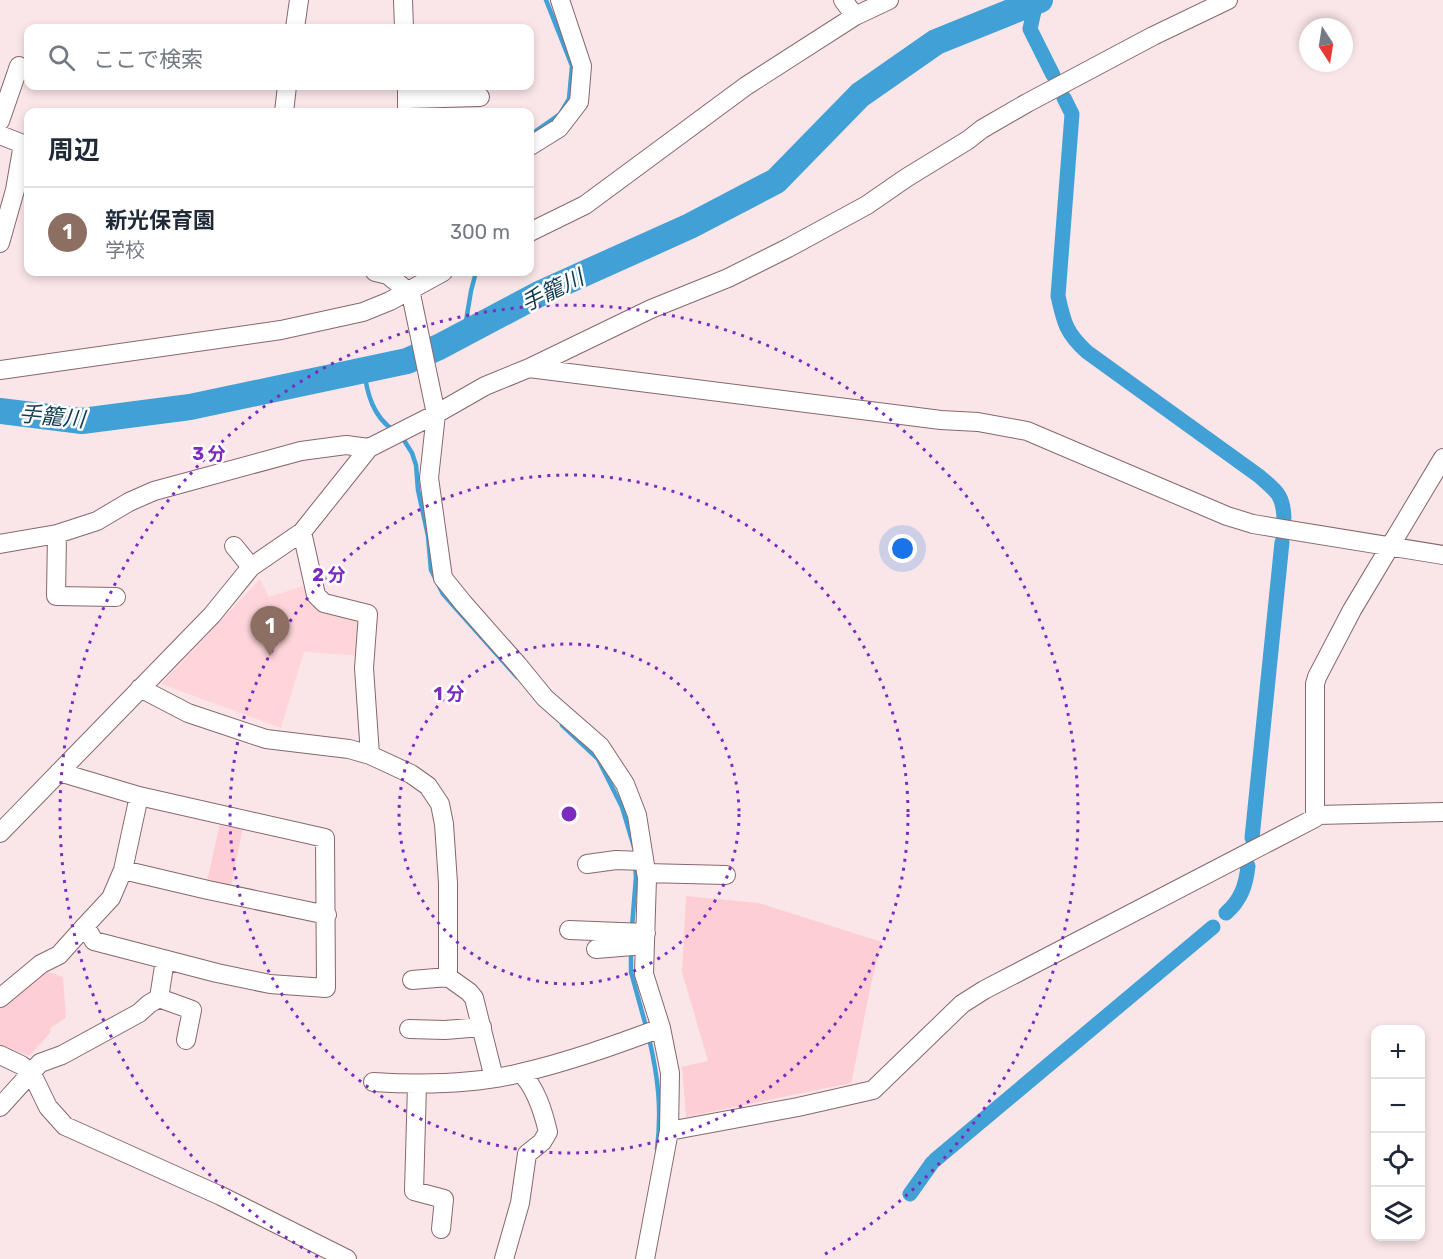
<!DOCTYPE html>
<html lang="ja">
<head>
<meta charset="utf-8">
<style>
	body { margin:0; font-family:Rubik,"Noto Sans JP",sans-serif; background:#f2f2f3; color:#1f2937 }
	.controls { position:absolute; right:18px; bottom:18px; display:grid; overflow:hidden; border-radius:12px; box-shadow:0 3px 9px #0003 }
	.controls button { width:54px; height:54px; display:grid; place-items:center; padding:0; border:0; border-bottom:2px solid #e0e1e3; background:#fff; color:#1f2937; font:30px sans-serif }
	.compass { position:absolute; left:1299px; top:18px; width:54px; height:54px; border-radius:50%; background:#fff; box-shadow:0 3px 9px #0003; rotate:168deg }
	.you { position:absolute; left:903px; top:549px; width:21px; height:21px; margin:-15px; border:4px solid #fff; border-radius:50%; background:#1a73e8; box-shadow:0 0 0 9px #1a73e833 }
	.badge { display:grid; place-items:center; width:39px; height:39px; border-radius:50%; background:#0b8043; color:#fff; font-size:20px; font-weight:700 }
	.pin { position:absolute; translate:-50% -50px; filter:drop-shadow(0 2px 3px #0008) }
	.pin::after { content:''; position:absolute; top:32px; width:21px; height:18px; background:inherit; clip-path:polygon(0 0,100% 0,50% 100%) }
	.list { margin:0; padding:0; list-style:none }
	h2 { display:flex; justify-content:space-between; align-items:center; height:78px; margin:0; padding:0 24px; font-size:26px }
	h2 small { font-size:20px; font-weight:400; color:#747a83 }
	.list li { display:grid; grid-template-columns:39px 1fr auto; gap:18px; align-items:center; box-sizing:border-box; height:90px; padding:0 24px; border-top:2px solid #e0e1e3 }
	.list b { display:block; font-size:22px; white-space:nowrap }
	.list p { margin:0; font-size:20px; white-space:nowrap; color:#747a83 }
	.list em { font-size:20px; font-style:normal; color:#747a83 }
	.icon { flex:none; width:33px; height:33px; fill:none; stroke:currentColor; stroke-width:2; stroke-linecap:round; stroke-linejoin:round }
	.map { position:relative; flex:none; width:1443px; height:1259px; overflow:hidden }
	.search { position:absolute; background:#fff; box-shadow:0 3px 9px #0003; left:24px; top:24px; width:510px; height:66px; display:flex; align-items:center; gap:15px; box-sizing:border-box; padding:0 21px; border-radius:12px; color:#747a83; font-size:22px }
	.panel { position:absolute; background:#fff; box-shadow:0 3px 9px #0003; left:24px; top:108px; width:510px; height:168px; border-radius:12px }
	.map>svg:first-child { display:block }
	.built { fill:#ffd5da }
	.green { fill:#fdcfd5 }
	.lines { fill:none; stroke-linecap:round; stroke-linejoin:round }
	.stream { stroke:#41a0d5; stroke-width:4.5 }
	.canal { stroke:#41a0d5; stroke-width:15 }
	.river { stroke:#41a0d5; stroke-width:26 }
	.minor-casing { stroke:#86686c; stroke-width:20 }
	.minor { stroke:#fff; stroke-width:18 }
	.ring { fill:none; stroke:#7b2cbf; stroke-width:3; stroke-dasharray:3 6 }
	.labels { text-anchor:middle; stroke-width:5; stroke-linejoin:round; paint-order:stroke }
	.water-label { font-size:22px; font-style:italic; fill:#123b51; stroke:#fff }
	.centre { fill:#7b2cbf; stroke:#fff; stroke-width:3 }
	.ring-label { font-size:18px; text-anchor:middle; font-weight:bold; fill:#7b2cbf; stroke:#fff; stroke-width:5; stroke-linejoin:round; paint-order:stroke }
</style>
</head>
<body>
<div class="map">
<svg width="1443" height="1259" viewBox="0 0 1443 1259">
	<rect width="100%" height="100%" fill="#fae6e8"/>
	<path class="built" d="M 260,579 L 269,597 L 303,586 L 311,605 L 362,616 L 363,656 L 304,652 L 281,728 L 161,684 Z"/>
	<path class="green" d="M 220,823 L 243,828 L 230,890 L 206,886 Z
		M 686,896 L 759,903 L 882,942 C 868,988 862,1036 851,1083 L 686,1117 L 682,1067 L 708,1061 L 682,972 Z
		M 45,971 L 63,977 L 66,1018 L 50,1028 L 51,1032 L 29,1056 L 0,1045 L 0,1009 Z"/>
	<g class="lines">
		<path class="stream" d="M 530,135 L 560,114 L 569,99 L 572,66 L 546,0
			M 464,333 L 471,291 L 476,272
			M 364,370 C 367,394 373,416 393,430
			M 402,437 L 412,453 L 416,465 L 418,490 L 428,536 L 431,570 L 443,594 L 517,677
			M 562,725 L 598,759 L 622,807 L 634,847
			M 632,927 L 636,877 L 635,864
			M 631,951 L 631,972 L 647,1030
			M 649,1038 C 658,1077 662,1109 657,1149"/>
		<path class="canal" d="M 1036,2 L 1030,29 L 1053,75
			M 1064,98 L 1072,114 L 1058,296 C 1064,323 1066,333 1087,352 L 1259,476 C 1276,491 1283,494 1284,518
			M 1252,838 L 1282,542
			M 1226,913 C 1241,900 1246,885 1248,866
			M 935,1160 L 1213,927
			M 910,1194 L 932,1163"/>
		<path class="river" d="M 0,411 L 82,421 L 190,407 L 407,361 L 439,347 L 541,293 L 690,226 L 776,181 L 860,95 L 936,42 L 1040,0"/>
		<g class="minor-casing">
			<path id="minor" d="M 403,0 L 404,28
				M 843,0 L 855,16
				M 295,28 L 299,0
				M 407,86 L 407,112
				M 407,99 L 480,97
				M 284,112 L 287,86
				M 0,121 L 19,66
				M 0,135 L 28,146
				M 530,146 L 559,128 L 579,102 L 582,66 L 560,0
				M 530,232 L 585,205 L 746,86 L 855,16 L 889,0
				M 0,243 L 15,190 L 23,144
				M 375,272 L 388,275 L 411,294 L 436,414 L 429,478 L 443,578 L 464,604 L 518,665 L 545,698 L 600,746 L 625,784 L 637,815 L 647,878 L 644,974 L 661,1028 L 670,1073 L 669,1131 L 645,1259
				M 529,368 L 941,420 L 978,422 L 1027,431 L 1227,516 L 1253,524 L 1443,555
				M 0,370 L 281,330 L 363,312 L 390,301 L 443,272
				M 302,532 L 316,595 L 324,603 L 368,614 L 364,668 L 370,755
				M 57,534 L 56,596 L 116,597
				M 0,544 L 57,534 L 97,521 L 129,502 L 154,491 L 301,451 L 346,445 L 369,448
				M 234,546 L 251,567
				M 140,688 L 188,713 L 266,739 L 349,749 L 370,755 L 411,774 L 428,786 L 440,804 L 444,824 L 448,883 L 448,977 L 469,992 L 474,998 L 494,1078
				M 59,772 L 139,796 L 325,838 L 326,988 L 270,984 L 217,973 L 94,941 L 85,926 L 111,898 L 123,870 L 139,796
				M 1317,815 L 1443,812
				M 0,833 L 212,615 L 251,567 L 302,532 L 369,448 L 436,414 L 485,386 L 529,368 L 651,309 L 728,278 L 788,248 L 867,205 L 906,178 L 968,140 L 982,129 L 1027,103 L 1153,36 L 1228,0
				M 587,864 L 616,860 L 643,861
				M 123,870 L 208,890 L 327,915
				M 646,873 L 726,875
				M 569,930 L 646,933
				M 596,949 L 645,945
				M 412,980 L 448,977
				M 0,998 L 41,964 L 59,955 L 85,926
				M 159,998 L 192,1010 L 186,1040
				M 409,1029 L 445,1030 L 482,1027
				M 0,1055 L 21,1065 L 31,1072 L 48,1107 L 65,1126 L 221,1196 L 347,1259
				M 373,1082 C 421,1085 472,1085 520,1073 C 568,1062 615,1045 661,1028
				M 417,1085 L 414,1191 L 444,1199 L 441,1229
				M 0,1107 L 40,1063 L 62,1055 L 139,1013 L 149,1004 L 159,998 L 165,960
				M 669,1131 L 798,1107 L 873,1090 L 962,1004 L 984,990 L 1315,818 L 1315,684 L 1317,677 L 1352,610 L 1443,458
				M 504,1259 L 520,1203 L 527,1154 L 542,1142 L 548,1132 C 543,1111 536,1088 521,1073"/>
		</g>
		<use href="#minor" class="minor"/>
	</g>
	<g class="ring">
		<circle cx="569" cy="814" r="170"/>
		<circle cx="569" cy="814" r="339"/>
		<path d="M318 1257A509 509 0 1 1 820 1257"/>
	</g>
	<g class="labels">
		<g class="water-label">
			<text transform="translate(552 290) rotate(-26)" y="8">手籠川</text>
			<text transform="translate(52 416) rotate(5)" y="8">手籠川</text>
		</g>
	</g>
	<circle cx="569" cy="814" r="9" class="centre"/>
	<g class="ring-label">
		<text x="209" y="460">3 分</text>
		<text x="329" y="581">2 分</text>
		<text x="449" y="700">1 分</text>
	</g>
</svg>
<div class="controls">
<button>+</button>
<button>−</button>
<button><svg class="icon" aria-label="locate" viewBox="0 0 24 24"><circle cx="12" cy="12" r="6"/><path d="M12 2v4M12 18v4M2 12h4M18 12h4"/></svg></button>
<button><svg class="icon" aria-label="layers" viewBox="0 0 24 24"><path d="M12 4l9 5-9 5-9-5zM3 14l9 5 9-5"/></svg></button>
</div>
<svg class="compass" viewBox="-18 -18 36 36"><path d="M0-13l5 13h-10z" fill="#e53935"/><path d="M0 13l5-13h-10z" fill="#747a83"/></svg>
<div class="you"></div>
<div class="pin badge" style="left:270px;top:656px;background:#8d6e63">1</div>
<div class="search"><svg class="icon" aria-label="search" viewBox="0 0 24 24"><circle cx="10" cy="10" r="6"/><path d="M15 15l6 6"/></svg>ここで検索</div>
<section class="panel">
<h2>周辺<small></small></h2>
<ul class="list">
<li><span class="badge" style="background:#8d6e63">1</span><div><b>新光保育園</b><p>学校</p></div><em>300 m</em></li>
</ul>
</section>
</div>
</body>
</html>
